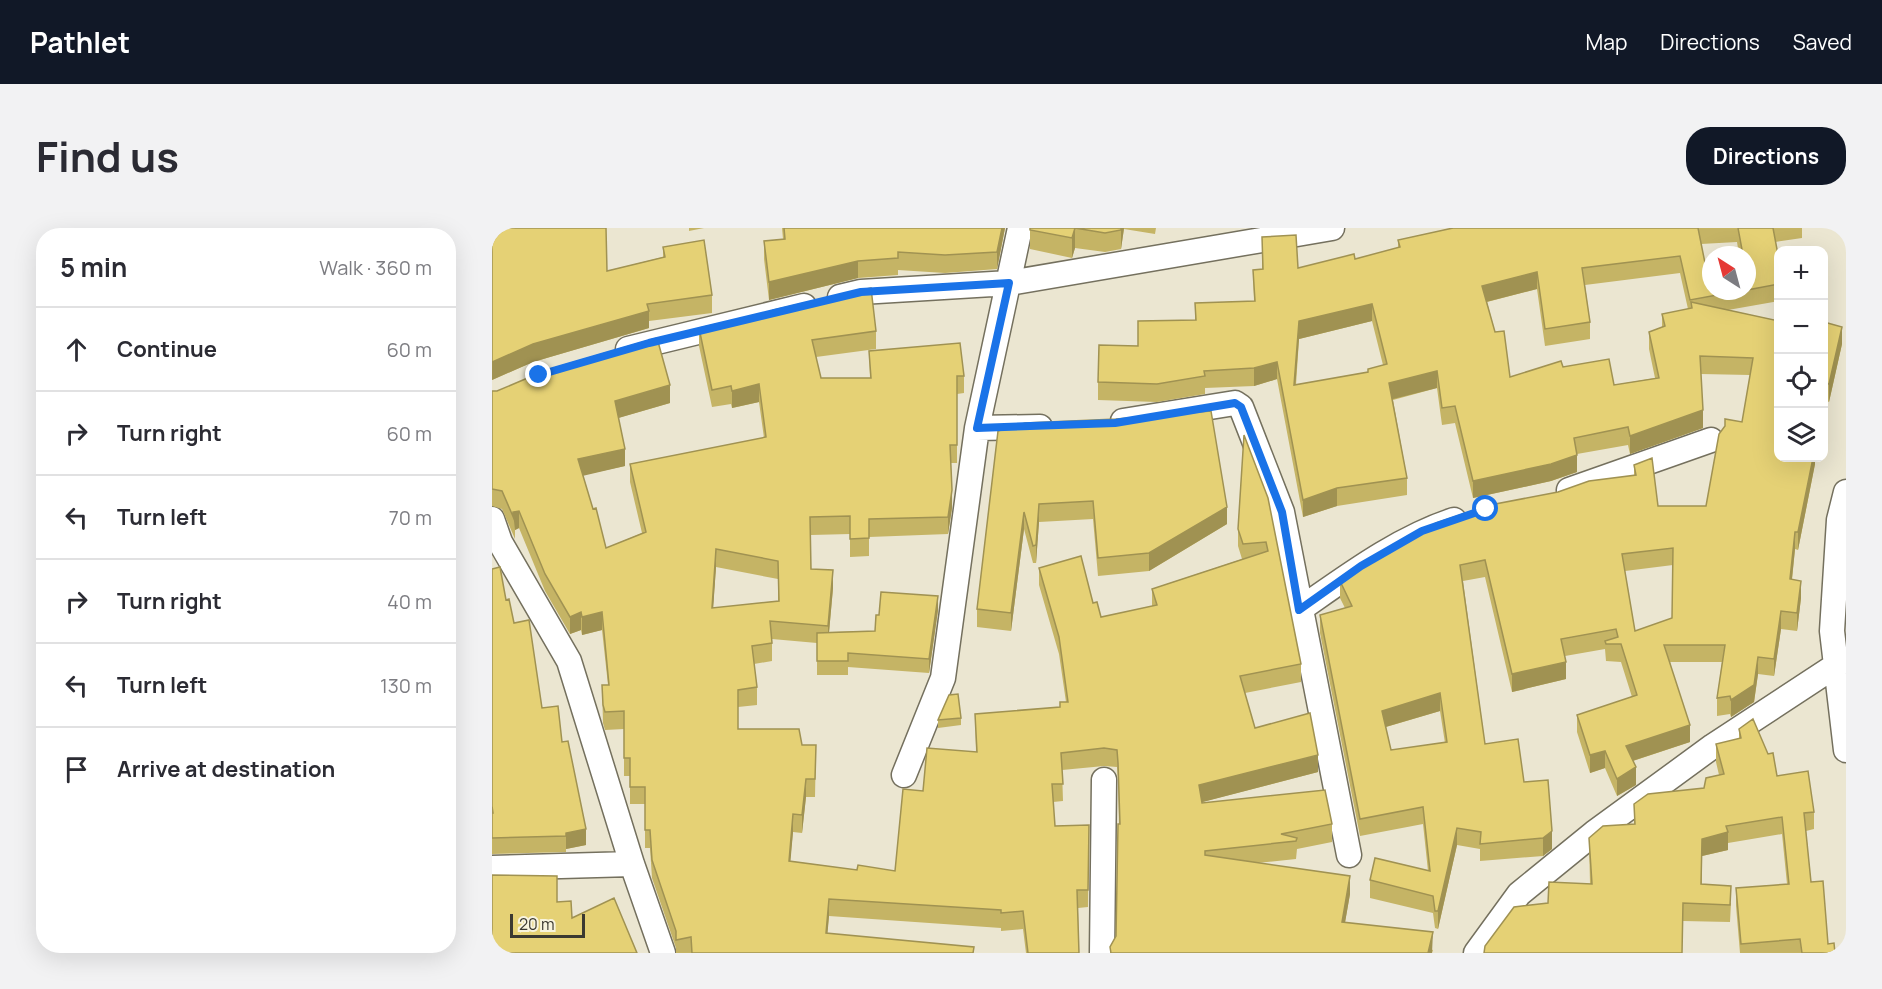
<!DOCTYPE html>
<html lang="en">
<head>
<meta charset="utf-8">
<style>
	body { margin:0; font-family:Manrope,sans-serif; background:#f2f2f3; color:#2b2b33 }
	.controls { position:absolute; right:18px; top:18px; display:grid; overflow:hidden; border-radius:12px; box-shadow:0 6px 24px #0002 }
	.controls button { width:54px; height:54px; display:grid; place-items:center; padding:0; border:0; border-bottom:2px solid #e1e1e2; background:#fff; color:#2b2b33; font:30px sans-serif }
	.compass { position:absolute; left:1210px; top:18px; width:54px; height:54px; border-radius:50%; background:#fff; box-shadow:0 6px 24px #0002; rotate:324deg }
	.scale { position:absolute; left:18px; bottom:15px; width:75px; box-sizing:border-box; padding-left:6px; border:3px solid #3b3931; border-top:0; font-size:16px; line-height:21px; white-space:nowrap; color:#3b3931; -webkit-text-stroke:4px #f8f4de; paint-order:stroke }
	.stop { position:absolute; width:18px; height:18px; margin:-14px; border:4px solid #1a73e8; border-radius:50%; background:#fff }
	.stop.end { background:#1a73e8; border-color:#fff; box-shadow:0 2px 6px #0008 }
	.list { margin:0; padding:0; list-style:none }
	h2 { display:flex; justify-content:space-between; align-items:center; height:78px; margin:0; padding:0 24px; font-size:26px }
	h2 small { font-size:20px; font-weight:400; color:#7c7c81 }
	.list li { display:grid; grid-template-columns:39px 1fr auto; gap:18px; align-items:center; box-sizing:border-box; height:84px; padding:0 24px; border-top:2px solid #e1e1e2 }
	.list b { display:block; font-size:22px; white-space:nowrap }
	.list em { font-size:20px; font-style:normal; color:#7c7c81 }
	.icon { flex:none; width:33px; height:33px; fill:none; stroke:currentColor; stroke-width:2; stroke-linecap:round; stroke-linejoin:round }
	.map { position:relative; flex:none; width:1354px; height:725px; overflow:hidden; border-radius:24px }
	header { display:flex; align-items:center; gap:36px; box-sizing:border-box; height:84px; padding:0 30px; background:#111827; color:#fff }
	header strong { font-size:28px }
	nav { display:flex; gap:33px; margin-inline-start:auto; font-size:21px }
	.intro { display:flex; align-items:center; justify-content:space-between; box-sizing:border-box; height:144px; padding:0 36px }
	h1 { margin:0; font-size:42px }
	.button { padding:15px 27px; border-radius:24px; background:#111827; color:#fff; font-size:21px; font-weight:700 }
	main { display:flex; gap:36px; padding:0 36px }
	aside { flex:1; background:#fff; border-radius:24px; box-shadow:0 6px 24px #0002 }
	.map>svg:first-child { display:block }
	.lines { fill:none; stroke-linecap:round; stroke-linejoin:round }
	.minor-casing { stroke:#74705e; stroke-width:27 }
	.minor { stroke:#fff; stroke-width:24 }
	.wall { fill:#c5b465; fill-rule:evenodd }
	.shaded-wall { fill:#a09252 }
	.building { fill:#e5d175; stroke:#a09252; stroke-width:1.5; fill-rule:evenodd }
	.route { stroke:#1a73e8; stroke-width:8 }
</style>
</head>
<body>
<header>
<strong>Pathlet</strong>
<nav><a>Map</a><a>Directions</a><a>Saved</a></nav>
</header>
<div class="intro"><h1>Find us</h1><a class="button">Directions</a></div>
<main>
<aside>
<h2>5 min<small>Walk · 360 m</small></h2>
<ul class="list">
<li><svg class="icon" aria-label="ahead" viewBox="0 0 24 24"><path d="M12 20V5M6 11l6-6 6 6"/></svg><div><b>Continue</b></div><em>60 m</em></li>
<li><svg class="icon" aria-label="right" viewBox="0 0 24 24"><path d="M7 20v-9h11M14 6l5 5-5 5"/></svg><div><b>Turn right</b></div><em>60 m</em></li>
<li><svg class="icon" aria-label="left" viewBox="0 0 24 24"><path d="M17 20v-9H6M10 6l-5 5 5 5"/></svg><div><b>Turn left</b></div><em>70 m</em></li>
<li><svg class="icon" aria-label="right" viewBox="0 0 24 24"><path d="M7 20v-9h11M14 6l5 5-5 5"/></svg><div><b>Turn right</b></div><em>40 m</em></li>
<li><svg class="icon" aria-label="left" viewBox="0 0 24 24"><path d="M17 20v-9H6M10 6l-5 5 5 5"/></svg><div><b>Turn left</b></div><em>130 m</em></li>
<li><svg class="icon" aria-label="arrive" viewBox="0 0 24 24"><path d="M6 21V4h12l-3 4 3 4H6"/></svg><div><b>Arrive at destination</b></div></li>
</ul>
</aside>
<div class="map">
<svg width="1354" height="725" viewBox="0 0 1354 725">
	<rect width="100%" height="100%" fill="#ebe6d1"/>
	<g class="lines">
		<g class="minor-casing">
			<path id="minor" d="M 348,69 L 369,64 L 517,55 L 840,0
				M 136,121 L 312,78
				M 631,193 L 743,175 L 749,179 L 790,284 L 857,627
				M 485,200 L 548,199
				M 1077,262 L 1219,212
				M 1354,264 L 1347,292 L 1340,403 L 1354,522
				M 0,291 L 8,314 L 77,433 L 140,636 L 171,725
				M 807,382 C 856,348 905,311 962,292
				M 412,547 L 451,450 L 485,200 L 528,0
				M 0,640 L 140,636
				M 610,725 L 612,552
				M 984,725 L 1027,666 L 1102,605 L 1221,518 L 1346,436"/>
		</g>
		<use href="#minor" class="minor"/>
	</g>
	<path class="wall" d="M 0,0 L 115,43 L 171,29 L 171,19 L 220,67 L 220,85 L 157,93 L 157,100 L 41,134 L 0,152 Z
		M 197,0 L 212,0 L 197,3 Z
		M 290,0 L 513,0 L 505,41 L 453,45 L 406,42 L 406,47 L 366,50 L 277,72 L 272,31 L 272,13 L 291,11 Z
		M 538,0 L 664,0 L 663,6 L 632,1 L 629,21 L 613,24 L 583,20 L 580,30 L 538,21 Z
		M 961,0 L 1310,0 L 1310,10 L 1283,14 L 1287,32 L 1287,73 L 1236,82 L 1287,93 L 1287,230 L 1323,230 L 1323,236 L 1306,322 L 1303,321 L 1300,352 L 1309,370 L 1305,403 L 1289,401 L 1282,448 L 1266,446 L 1262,474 L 1239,489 L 1238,486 L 1225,488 L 1225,470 L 1230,434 L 1178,434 L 1198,514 L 1141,533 L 1144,557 L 1125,568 L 1113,540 L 1098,545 L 1085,504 L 1085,487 L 1140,469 L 1129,434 L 1114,433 L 1113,421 L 1073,428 L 1074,451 L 1020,464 L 993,349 L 971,353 L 993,516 L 1032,554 L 1060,621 L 1051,628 L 988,633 L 988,621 L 965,617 L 946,701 L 943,700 L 941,685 L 878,670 L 878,652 L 936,643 L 931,596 L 868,608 L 828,405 L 828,387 L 853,380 L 848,370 L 848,353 L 1066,264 L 1142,247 L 1142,237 L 1166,278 L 1214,278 L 1250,194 L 1258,147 L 1209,146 L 1211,200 L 1138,226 L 1136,217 L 1085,226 L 1085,244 L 1059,253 L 981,270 L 963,195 L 950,197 L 945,160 L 901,172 L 915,250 L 915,267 L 845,278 L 811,289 L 785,151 L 762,158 L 713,160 L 713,166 L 665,174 L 606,172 L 606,154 L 703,92 L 703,75 L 762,73 L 761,42 L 770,41 L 770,9 L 806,40 L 863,31 L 906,20 L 906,12 ZM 1245,14 L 1247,27 L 1255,27 L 1255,63 L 1219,63 L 1209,16 ZM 1188,45 L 1196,81 L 1170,86 L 1170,99 L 1157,104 L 1157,121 L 1163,150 L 1122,157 L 1071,139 L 1018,149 L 1003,104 L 995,74 L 1045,61 L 1053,118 L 1098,111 L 1098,94 L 1093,57 ZM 880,93 L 891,137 L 876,144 L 804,157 L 807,111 ZM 1181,337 L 1180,390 L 1143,403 L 1133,343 ZM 948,483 L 953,515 L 899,522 L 894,499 Z
		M 281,82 L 384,103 L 384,121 L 324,129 L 329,150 L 378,150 L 377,123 L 472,148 L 472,165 L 465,166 L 465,235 L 459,235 L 460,280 L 456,306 L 377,309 L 377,328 L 358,329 L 358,306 L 319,307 L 319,341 L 341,360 L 337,404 L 383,403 L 446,382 L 437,445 L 356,439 L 356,447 L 325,447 L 325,415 L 280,411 L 280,433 L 262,436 L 265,459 L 265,477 L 246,479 L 246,501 L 310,517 L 324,517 L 323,569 L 314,569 L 310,605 L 301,604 L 298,633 L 365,642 L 403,643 L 431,563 L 484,524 L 483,486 L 568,479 L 574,474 L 567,426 L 547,357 L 547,340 L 601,375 L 609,389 L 660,378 L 660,361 L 750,331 L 746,318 L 746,301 L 752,207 L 809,436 L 809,454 L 753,465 L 763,500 L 826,544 L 710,574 L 710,575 L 840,596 L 840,614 L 805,621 L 804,631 L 765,635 L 858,666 L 853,694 L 941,722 L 940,725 L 618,725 L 618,719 L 624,708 L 627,596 L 626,552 L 625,539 L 612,538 L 570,542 L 571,573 L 561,574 L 563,598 L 597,597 L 596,679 L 586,680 L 587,725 L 534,725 L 531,701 L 509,703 L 509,700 L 337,688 L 335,706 L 482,725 L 184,725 L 184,720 L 160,650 L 158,620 L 153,620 L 153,576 L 138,576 L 138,548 L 132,548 L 132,501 L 113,502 L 111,495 L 110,457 L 116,457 L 110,402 L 90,407 L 89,402 L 78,406 L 53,363 L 27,300 L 23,302 L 23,311 L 10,281 L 0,278 L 0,163 L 178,175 L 126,190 L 133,238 L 91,247 L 101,281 L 114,320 L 150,305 L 138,254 L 138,236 L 272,210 L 267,174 L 240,180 L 239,176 L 220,179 L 207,118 L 207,100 L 226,101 L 281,87 ZM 224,339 L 286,351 L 286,373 L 221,380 Z
		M 1332,94 L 1350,116 L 1337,174 L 1332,172 Z
		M 506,203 L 735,296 L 657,343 L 606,348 L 601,291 L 547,294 L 544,335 L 541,335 L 532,301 L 519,403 L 485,399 L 485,381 Z
		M 0,341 L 14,372 L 50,480 L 70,514 L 94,617 L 74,621 L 74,624 L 0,626 Z
		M 469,490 L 469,497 L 446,500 L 446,492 Z
		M 1247,501 L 1285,548 L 1322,584 L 1322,601 L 1314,603 L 1319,654 L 1336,716 L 1343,725 L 1248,725 L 1244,678 L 1244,660 L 1295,656 L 1290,606 L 1236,615 L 1236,622 L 1210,628 L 1210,656 L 1239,675 L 1238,694 L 1191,693 L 1056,675 L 1098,656 L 1097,610 L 1142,596 L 1142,576 L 1212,560 L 1227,547 L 1224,534 L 1224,516 L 1247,511 Z"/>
	<path class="shaded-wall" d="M 510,0 L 513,0 L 505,41 L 505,24 Z
		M 583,0 L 583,20 L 580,30 L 580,10 Z
		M 629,0 L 632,0 L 629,21 Z
		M 366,33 L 366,50 L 277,72 L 277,54 Z
		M 1045,44 L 1045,61 L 990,75 L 990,58 Z
		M 880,76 L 880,93 L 807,111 L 802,174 L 802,157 L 807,93 Z
		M 157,83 L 157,100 L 41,134 L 0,152 L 0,134 L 41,116 Z
		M 1350,99 L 1350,116 L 1337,174 L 1337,156 Z
		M 785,134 L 785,151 L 762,158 L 762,140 Z
		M 945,143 L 945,160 L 897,172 L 897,155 Z
		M 267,156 L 267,174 L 240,180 L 240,163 Z
		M 178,157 L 178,175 L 123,191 L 123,173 Z
		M 1211,182 L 1211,200 L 1138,226 L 1138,208 Z
		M 133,221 L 133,238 L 86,249 L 86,231 Z
		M 1085,227 L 1085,244 L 1059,253 L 981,270 L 981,253 Z
		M 1321,230 L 1323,230 L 1323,236 L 1306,322 L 1306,304 Z
		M 845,260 L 845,278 L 811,289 L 811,272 Z
		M 460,262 L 460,280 L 456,306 L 456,289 Z
		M 547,276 L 547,294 L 544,335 L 544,317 Z
		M 735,279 L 735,296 L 657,343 L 657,325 Z
		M 27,283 L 27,300 L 23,302 L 21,284 Z
		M 532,284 L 532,301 L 519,403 L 519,385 Z
		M 1303,304 L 1303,321 L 1298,369 L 1298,351 Z
		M 224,321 L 224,339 L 220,397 L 220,380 Z
		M 341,342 L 341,360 L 336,416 L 336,398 Z
		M 1309,353 L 1309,370 L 1305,403 L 1305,385 Z
		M 446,368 L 446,382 L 437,445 L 437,431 Z
		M 1289,383 L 1289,401 L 1282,448 L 1282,431 Z
		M 89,384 L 89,402 L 78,406 L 78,389 Z
		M 110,384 L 110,402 L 90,407 L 90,389 Z
		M 1266,429 L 1266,446 L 1262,474 L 1239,489 L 1239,472 Z
		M 1074,434 L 1074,451 L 1020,464 L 1020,446 Z
		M 948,465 L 948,483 L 890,500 L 890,483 Z
		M 1198,497 L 1198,514 L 1134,535 L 1134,518 Z
		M 1113,523 L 1113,540 L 1098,545 L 1098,527 Z
		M 826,527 L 826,544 L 707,575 L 707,557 Z
		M 1144,539 L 1144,557 L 1125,568 L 1125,551 Z
		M 314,551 L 314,569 L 310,605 L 310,587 Z
		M 301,586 L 301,604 L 297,650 L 297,633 Z
		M 965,600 L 965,617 L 946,701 L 946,683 Z
		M 94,601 L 94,617 L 74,621 L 74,605 Z
		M 1060,603 L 1060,621 L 1051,628 L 1051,610 Z
		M 1236,604 L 1236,622 L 1210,628 L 1210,611 Z
		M 858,648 L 858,666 L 850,712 L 850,694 Z
		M 337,671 L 337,688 L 334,723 L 334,705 Z
		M 941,704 L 940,725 L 936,725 Z"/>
	<path class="building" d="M 0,0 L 114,0 L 115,43 L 173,29 L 171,19 L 212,12 L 220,67 L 155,76 L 157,83 L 41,116 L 0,134 Z
		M 292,0 L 510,0 L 505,24 L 453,27 L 406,24 L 406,30 L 366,33 L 277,54 L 272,13 L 293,11 Z
		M 538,0 L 583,0 L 580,10 L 538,2 Z
		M 583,0 L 629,0 L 629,2 L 613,5 Z
		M 961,0 L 1206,0 L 1214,40 L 1219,38 L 1219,63 L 1247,63 L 1198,72 L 1188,28 L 1090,40 L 1098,94 L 1053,101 L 1045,44 L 990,58 L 1003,104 L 1012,103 L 1018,149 L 1069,133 L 1071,139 L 1117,131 L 1122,157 L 1167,150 L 1157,104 L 1173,98 L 1170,86 L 1200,80 L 1199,74 L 1287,93 L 1287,230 L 1321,230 L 1306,304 L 1303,304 L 1298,351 L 1309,353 L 1305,385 L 1289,383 L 1282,431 L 1266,429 L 1262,457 L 1239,472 L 1238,468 L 1225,470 L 1233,417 L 1172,417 L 1198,497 L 1134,518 L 1144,539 L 1125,551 L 1113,523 L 1098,527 L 1085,487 L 1145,467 L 1129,416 L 1114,416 L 1113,413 L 1126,409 L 1124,401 L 1069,411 L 1074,434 L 1020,446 L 993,332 L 968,337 L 993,516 L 1026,511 L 1032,554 L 1056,552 L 1060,603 L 1051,610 L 988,616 L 989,604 L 965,600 L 946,683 L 943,683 L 941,668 L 878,652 L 883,630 L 938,643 L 931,579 L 868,591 L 828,387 L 860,378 L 848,353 L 877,333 L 944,295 L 998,277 L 1066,264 L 1097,253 L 1144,247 L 1142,237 L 1160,230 L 1166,278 L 1214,278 L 1227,206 L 1233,198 L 1233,191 L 1250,194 L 1261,130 L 1208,128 L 1211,182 L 1138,208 L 1136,199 L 1082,210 L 1085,227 L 1059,236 L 981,253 L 963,178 L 950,180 L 945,143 L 897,155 L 915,250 L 845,260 L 811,272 L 785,134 L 762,140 L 712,143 L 713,148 L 665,156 L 606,154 L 607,117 L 646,118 L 646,93 L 704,92 L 703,75 L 763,73 L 761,42 L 771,41 L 770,9 L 804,7 L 806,40 L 862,26 L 863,31 L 908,19 L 906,12 ZM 880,76 L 895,136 L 876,141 L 876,144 L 802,157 L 807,93 ZM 1181,320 L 1180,390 L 1143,403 L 1130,326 ZM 948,465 L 955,514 L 899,522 L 890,483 Z
		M 1246,0 L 1281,0 L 1287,32 L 1287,56 L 1255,62 L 1255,27 L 1251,27 Z
		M 379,60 L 384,103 L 320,112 L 329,150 L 379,150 L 377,123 L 468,115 L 472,148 L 465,148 L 465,217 L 458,217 L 460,262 L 456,289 L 377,291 L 377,310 L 358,311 L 358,288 L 318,289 L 319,341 L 341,342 L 336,398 L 278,393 L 280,415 L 260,418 L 265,459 L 246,462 L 246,501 L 307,501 L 310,517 L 324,517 L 323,551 L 314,551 L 310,587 L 301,586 L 297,633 L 365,642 L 366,637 L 403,643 L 411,561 L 431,563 L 435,520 L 485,524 L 483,486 L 568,479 L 568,474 L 576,474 L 567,409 L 547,340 L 589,328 L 601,375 L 605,374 L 609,389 L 665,377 L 660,361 L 776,323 L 774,314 L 751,316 L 746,301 L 752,207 L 776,270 L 809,436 L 748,448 L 763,500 L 818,485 L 826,527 L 707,557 L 710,575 L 833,562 L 840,596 L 789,606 L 805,610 L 804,613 L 713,623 L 713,627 L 858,648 L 850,694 L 941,704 L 936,725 L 619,725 L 618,719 L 624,708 L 626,596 L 628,596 L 626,535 L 625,522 L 612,520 L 569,525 L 571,556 L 560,556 L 563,598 L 597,597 L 596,662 L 585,662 L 587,725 L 536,725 L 531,683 L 509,685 L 509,682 L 337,671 L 334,705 L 482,719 L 481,725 L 200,725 L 199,709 L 184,712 L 184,703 L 160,632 L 158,602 L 153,602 L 153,559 L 138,559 L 138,530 L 132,530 L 132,483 L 113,484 L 111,477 L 110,457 L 117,457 L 110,384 L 90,389 L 89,384 L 78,389 L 53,346 L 27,283 L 21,284 L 23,293 L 10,263 L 0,261 L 0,163 L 5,163 L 52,143 L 165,110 L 178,157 L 123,173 L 133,221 L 86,231 L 101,281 L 104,280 L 114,320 L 154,304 L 138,236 L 274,209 L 267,156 L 240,163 L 239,158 L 220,162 L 207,100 L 225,96 L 226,101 L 281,87 L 281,82 ZM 224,321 L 286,333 L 287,373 L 220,380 Z
		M 1332,94 L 1350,99 L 1337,156 L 1332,155 Z
		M 719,183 L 735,279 L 657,325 L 606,330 L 601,273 L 547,276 L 544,317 L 541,318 L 532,284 L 519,385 L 485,381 L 506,203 L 533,195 L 624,191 Z
		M 8,339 L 14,372 L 17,371 L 22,395 L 37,392 L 50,480 L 66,478 L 70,514 L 76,513 L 94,601 L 74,605 L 74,608 L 0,610 L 0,585 L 1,585 L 0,578 L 0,341 Z
		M 389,364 L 446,368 L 437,431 L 356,425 L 356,433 L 325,433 L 325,405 L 383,403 L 384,387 L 387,387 Z
		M 466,466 L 469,490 L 446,492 L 457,467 Z
		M 1261,491 L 1276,526 L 1281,525 L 1285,548 L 1316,543 L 1322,584 L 1312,585 L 1319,654 L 1331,653 L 1336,716 L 1342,715 L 1343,725 L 1310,725 L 1308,711 L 1249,716 L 1244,660 L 1297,656 L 1290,589 L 1234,598 L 1236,604 L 1210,611 L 1209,656 L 1239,658 L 1238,677 L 1191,675 L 1190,725 L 992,725 L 993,718 L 1022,679 L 1056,675 L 1057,654 L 1100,656 L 1097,610 L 1111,598 L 1143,596 L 1142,576 L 1156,566 L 1212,560 L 1214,550 L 1232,546 L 1224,516 L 1249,510 L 1247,501 Z
		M 0,647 L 65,648 L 65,674 L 79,673 L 80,690 L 122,670 L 145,725 L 0,725 Z"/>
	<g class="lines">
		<path class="route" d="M 47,147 L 157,115 L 369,64 L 517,55 L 485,200 L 623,195 L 743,175 L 749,179 L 790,284 L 807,382 L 869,338 L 930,303 L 994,281"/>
	</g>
</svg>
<div class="controls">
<button>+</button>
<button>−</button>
<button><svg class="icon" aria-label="locate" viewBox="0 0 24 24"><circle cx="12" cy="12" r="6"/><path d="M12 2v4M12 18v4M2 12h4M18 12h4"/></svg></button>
<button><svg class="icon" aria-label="layers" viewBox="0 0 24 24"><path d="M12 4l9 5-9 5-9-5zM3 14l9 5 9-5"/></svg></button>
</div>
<svg class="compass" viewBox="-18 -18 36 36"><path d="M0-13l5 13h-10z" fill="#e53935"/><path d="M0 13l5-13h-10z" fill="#7c7c81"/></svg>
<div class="scale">20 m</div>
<div class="stop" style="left:994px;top:281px"></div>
<div class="stop end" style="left:47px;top:147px"></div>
</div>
</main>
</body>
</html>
